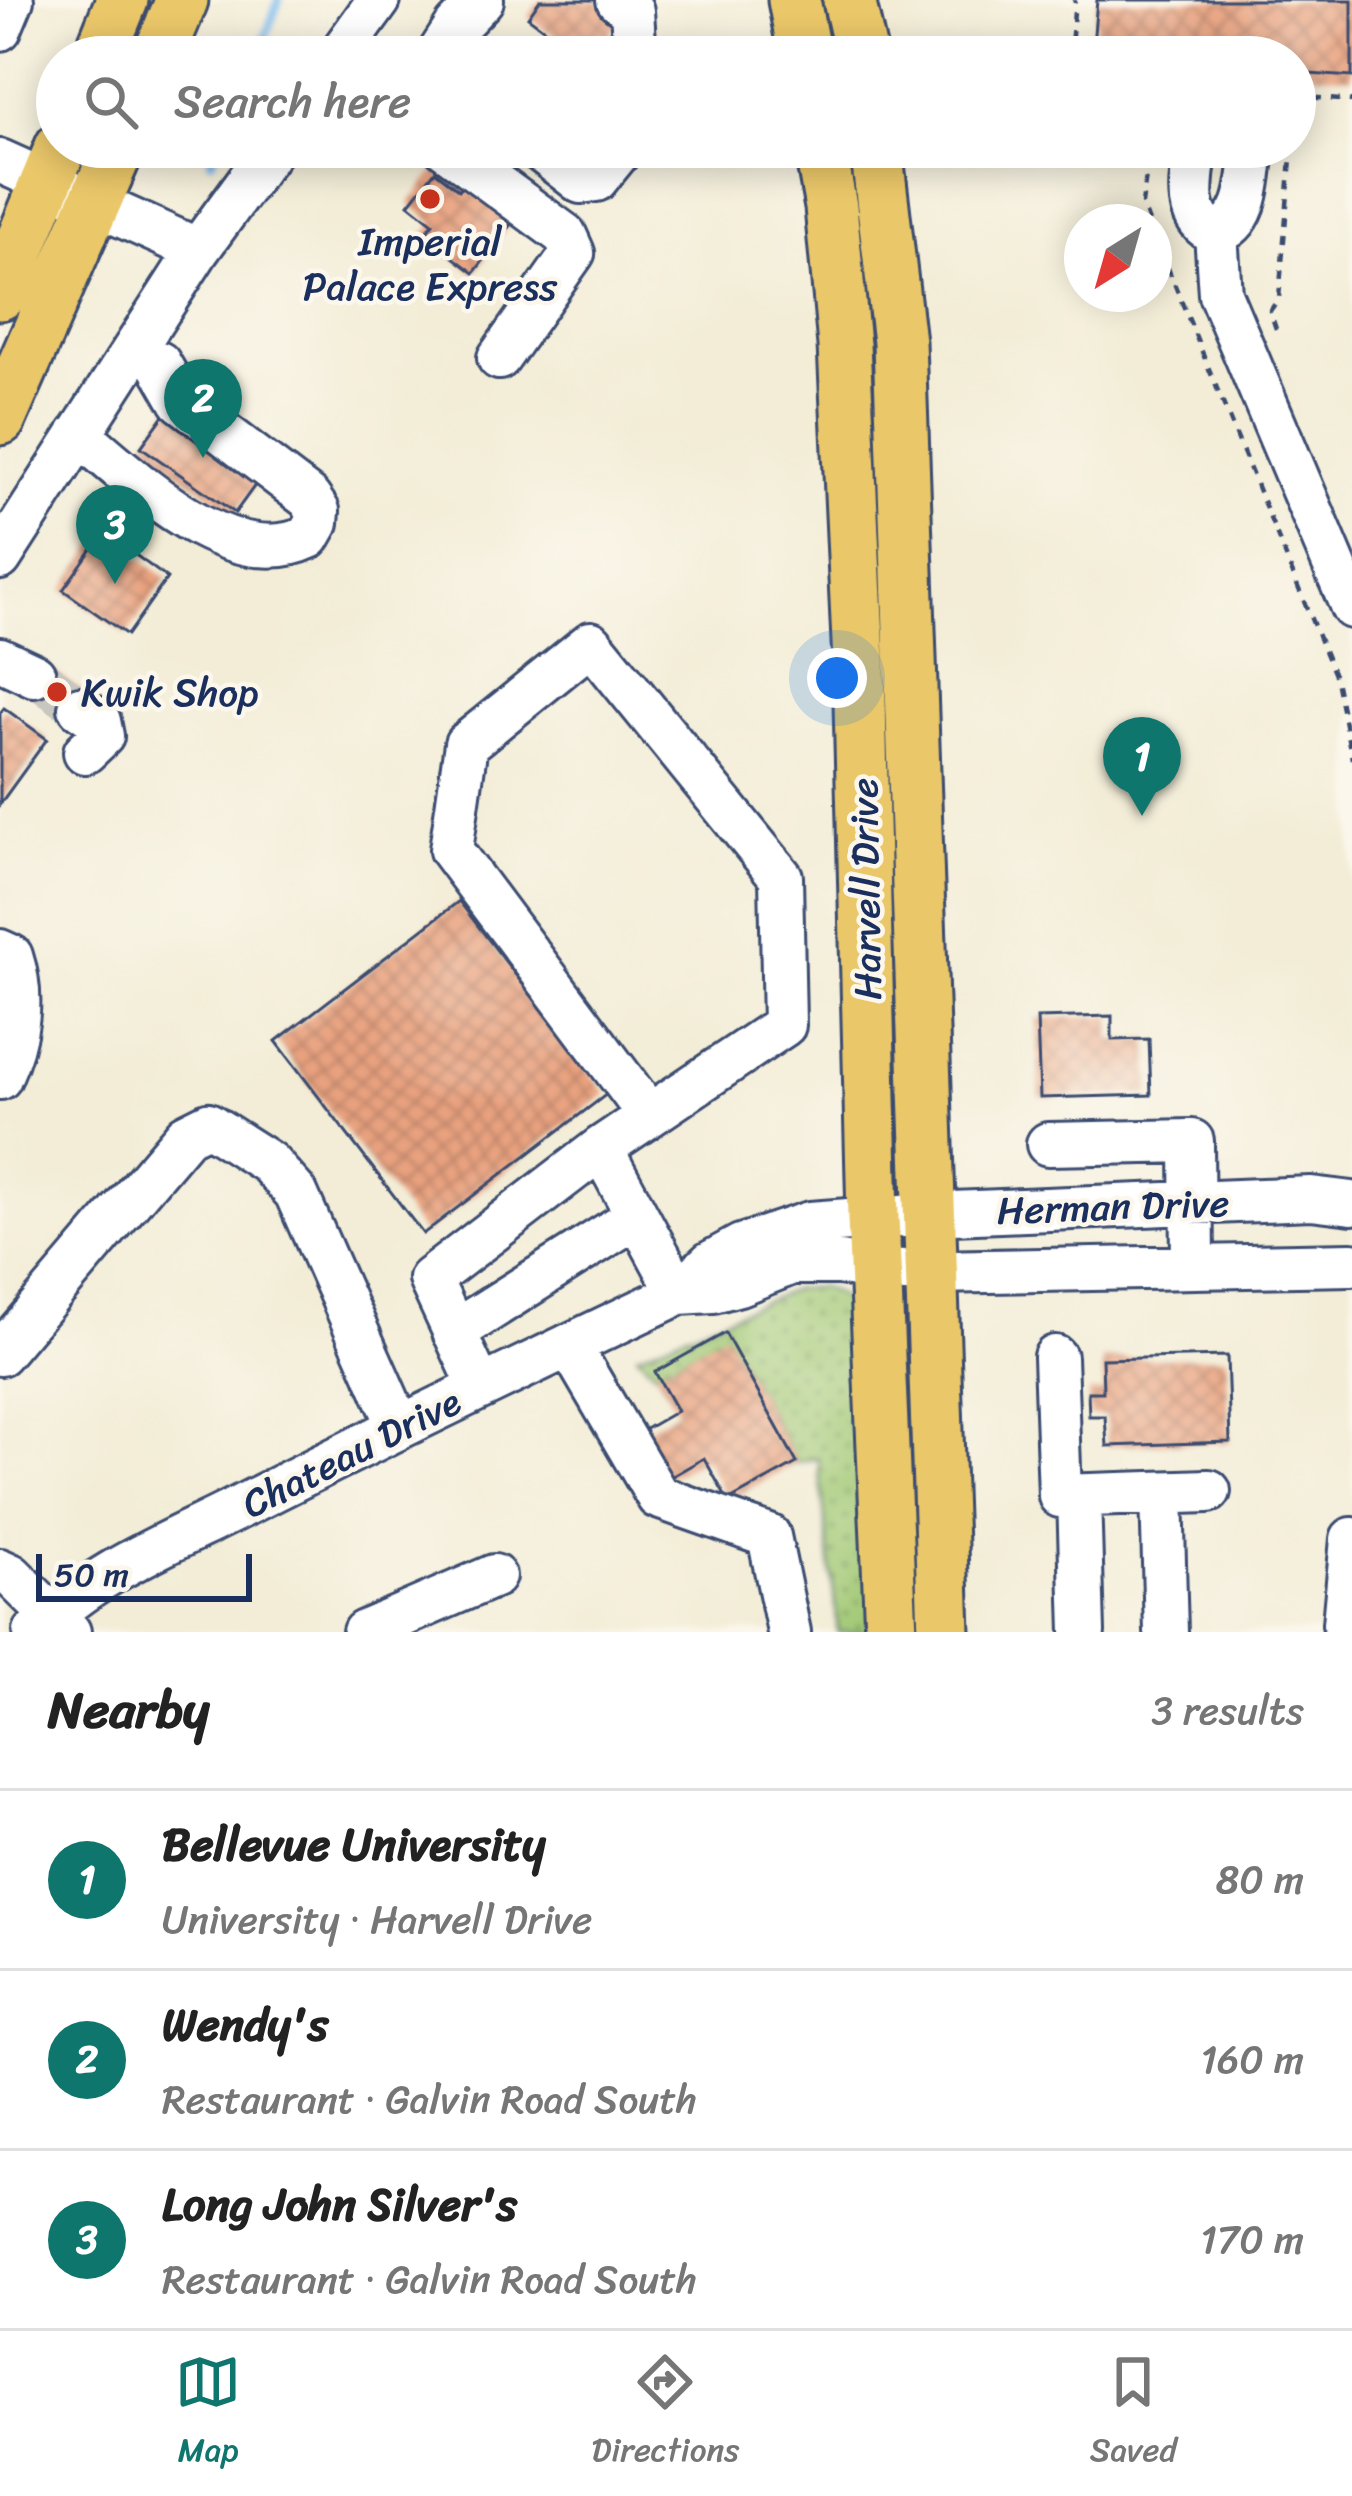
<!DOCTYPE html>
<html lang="en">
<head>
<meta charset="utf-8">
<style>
	body { margin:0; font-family:Sriracha,sans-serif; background:#f2f2f2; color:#222 }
	.compass { position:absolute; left:1064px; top:204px; width:108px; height:108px; border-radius:50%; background:#fff; box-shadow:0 6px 30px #0003; rotate:217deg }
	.scale { position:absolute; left:36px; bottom:30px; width:216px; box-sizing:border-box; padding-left:12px; border:6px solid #1b2f5e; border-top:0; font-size:33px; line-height:42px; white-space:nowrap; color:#1b2f5e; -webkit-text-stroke:9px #fbf7ec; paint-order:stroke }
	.you { position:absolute; left:837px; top:678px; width:42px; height:42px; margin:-30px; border:9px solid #fff; border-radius:50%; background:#1a73e8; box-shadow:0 0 0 18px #1a73e833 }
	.badge { display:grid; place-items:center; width:78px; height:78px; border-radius:50%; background:#0f766e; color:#fff; font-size:39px; font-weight:700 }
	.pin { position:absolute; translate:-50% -99px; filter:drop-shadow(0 3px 6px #0008) }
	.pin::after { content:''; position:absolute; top:63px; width:42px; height:36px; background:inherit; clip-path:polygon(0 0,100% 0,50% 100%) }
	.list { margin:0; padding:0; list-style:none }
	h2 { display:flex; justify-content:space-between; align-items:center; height:156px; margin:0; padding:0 48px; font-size:51px }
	h2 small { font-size:39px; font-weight:400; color:#767676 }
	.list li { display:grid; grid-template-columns:78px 1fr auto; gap:36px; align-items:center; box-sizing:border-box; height:180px; padding:0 48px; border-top:3px solid #e0e0e0 }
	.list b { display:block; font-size:45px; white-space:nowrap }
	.list p { margin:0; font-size:39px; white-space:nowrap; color:#767676 }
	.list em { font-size:39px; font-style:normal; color:#767676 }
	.icon { flex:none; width:66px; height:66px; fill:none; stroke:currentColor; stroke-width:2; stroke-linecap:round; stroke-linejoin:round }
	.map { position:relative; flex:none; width:1352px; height:1632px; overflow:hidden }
	.search { position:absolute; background:#fff; box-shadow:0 6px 30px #0003; left:36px; right:36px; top:36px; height:132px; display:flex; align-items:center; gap:30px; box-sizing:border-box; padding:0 42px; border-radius:66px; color:#767676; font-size:45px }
	.sheet { height:696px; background:#fff }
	nav { display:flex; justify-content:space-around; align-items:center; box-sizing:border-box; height:168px; border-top:3px solid #e0e0e0; background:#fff; font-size:33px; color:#767676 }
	nav a { display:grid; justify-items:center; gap:6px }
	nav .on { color:#0f766e }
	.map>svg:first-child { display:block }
	.green { fill:url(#green-dots); stroke:#5e7c68; stroke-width:3 }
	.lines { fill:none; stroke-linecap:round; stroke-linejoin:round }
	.stream { stroke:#7bbcf0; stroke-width:9 }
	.building { fill:url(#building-cross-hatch) }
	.minor-tunnel { stroke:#c8c7bf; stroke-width:42; stroke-dasharray:42 21; stroke-linecap:butt }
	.minor-casing { stroke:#3b4c70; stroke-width:48 }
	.major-casing { stroke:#3b4c70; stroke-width:57 }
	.path { stroke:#3b4c70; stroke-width:4.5; stroke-dasharray:9 9; stroke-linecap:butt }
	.minor { stroke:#fff; stroke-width:42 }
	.major { stroke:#eac769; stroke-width:51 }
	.poi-dot { fill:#c8321e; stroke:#fbf7ec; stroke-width:4.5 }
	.labels { text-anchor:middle; stroke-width:9; stroke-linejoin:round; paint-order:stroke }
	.poi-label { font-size:39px; fill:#1b2f5e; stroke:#fbf7ec }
	.street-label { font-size:39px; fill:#1b2f5e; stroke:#fbf7ec }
</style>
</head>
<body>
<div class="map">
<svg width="1352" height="1632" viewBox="0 0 1352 1632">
	<defs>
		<pattern id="green-dots" width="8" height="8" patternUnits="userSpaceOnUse" patternTransform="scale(3)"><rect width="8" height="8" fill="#a0c873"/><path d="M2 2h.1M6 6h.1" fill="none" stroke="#82a362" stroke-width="1.8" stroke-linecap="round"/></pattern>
		<pattern id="building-cross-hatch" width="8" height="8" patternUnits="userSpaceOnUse" patternTransform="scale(3)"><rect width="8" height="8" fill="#e9a27f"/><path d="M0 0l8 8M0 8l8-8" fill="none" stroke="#bc846b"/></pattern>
	</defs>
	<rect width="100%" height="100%" fill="#fbf7ec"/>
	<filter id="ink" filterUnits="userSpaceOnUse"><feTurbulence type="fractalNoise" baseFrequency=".00833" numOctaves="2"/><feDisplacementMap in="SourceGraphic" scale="24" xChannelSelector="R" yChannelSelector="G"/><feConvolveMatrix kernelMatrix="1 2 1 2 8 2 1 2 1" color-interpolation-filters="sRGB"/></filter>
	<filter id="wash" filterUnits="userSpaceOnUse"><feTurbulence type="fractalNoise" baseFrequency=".004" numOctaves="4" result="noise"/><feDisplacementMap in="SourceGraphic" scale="48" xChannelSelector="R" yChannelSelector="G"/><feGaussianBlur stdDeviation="2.7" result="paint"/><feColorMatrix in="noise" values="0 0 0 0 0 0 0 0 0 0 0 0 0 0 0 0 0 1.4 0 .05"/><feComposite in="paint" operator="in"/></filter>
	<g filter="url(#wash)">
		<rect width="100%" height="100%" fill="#f3edd7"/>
		<path class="green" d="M 819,1287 L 838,1295 L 860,1318 L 876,1632 L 838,1632 L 818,1458 L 797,1463 L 725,1334 L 655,1372 L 637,1354 L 794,1289 Z"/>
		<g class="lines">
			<path class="stream" d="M 258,57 L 279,0
				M 211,160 L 218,147"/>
		</g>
		<g id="blocks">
			<path class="building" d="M 540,0 L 596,0 L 621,19 L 593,57 L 582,57 L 528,17 Z
				M 1097,0 L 1352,0 L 1352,77 L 1295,73 L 1295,57 L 1092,56 Z
				M 435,171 L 459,190 L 468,179 L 517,216 L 474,273 L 424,235 L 433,223 L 409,204 Z
				M 172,404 L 266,470 L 235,513 L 141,447 Z
				M 104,532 L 167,578 L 127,635 L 63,590 Z
				M 43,663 L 89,696 L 71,720 L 26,687 Z
				M 4,708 L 47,739 L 0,804 L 0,713 Z
				M 459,901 L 607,1094 L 423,1234 L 276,1041 Z
				M 1112,1016 L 1112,1040 L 1149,1039 L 1151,1095 L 1040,1098 L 1037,1018 Z
				M 725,1333 L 797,1463 L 728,1501 L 704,1458 L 662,1482 L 635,1435 L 677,1411 L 655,1372 Z
				M 1227,1356 L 1230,1442 L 1107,1446 L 1105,1416 L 1089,1416 L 1088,1392 L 1103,1392 L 1102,1359 Z"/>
		</g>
	</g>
	<g filter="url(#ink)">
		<use href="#blocks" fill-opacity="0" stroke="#3b4c70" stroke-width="3"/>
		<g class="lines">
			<path class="minor-tunnel" d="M 34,675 L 80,708"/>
			<g class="minor-casing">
				<path id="minor" d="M 618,0 L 632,11 L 635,57
					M 0,29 L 12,0
					M 338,57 L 379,0
					M 443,57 L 441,50 L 456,27 L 482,0
					M 445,147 L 565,235 L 573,253 L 499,358
					M 536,147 L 581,182 L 596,180 L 623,147
					M 1196,147 C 1192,177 1181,219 1216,233
					M 0,161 L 198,250
					M 1216,233 L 1220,294 L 1352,607
					M 1216,233 C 1250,223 1249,177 1253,147
					M 79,434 C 136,481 230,575 309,537 L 317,523 L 318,511 L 309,498 L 181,401 L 159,363
					M 0,558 L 198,250 L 273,147
					M 0,659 L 34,675
					M 80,708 L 99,721 L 102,736 L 85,752
					M 0,951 L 11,956 C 25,999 18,1038 0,1078
					M 1048,1144 L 1192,1141 L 1193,1266
					M 601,1148 L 679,1293
					M 679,1293 L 713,1291 L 739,1284 L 792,1263 L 839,1263 L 877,1270 L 933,1272 L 1352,1264
					M 454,1332 L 637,1216
					M 569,1345 L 658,1497 L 769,1536 L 789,1632
					M 0,1354 L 186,1135 L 208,1124 L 269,1163 L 296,1193 L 399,1426
					M 1055,1357 L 1060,1496 L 1209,1491
					M 480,1387 L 430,1279 L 601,1148 L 784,1025 L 781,877 L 591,643 L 466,744 L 451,850 L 649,1115
					M 1162,1493 L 1166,1632
					M 1079,1495 L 1083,1632
					M 1352,1539 L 1344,1624 L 1352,1625
					M 0,1570 L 11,1575 L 69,1632
					M 35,1632 C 90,1573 174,1541 244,1505 C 388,1432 533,1362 679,1293 L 710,1263 L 741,1246 L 810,1223 L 928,1214 L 1311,1198 L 1352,1203
					M 364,1632 L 494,1576"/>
			</g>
			<g class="major-casing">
				<path id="major" d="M 794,0 L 805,57
					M 849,0 L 862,57
					M 99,57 L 122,0
					M 158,57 L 182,0
					M 820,147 L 831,207 L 844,345 L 859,663 L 873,1218 L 891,1632
					M 876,147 L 899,342 L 944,1632
					M 0,294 L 61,147
					M 0,419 L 119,147"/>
			</g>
			<path class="path" d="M 1070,57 L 1075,0
				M 1295,96 L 1352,101
				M 1295,109 L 1296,96
				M 1149,222 L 1142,204 L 1150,147
				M 1154,234 L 1336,680 L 1352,759
				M 1276,329 L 1270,311 L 1279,298 L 1292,147"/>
			<use href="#minor" class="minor"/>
			<use href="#major" class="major"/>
		</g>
	</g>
	<g class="poi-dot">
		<circle cx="430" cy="199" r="12"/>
		<circle cx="57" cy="692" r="12"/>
	</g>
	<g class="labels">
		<g class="poi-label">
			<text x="430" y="255">Imperial<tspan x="430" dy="45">Palace Express</tspan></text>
			<text x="81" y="706" text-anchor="start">Kwik Shop</text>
		</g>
		<g class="street-label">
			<text transform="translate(865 889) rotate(-91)" y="14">Harvell Drive</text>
			<text transform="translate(1113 1206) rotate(-2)" y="14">Herman Drive</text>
			<text transform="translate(351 1452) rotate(-27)" y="14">Chateau Drive</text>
		</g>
	</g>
</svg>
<svg class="compass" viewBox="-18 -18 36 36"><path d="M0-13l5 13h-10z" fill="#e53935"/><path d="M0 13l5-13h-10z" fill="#767676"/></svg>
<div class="scale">50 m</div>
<div class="you"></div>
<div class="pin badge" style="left:1142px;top:816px">1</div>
<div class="pin badge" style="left:203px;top:458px">2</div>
<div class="pin badge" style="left:115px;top:584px">3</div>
<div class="search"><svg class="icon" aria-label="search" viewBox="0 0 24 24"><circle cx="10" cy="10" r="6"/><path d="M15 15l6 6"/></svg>Search here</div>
</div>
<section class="sheet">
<h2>Nearby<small>3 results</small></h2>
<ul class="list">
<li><span class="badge">1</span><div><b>Bellevue University</b><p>University · Harvell Drive</p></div><em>80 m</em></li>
<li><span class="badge">2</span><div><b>Wendy's</b><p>Restaurant · Galvin Road South</p></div><em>160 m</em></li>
<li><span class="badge">3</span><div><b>Long John Silver's</b><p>Restaurant · Galvin Road South</p></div><em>170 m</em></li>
</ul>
</section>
<nav>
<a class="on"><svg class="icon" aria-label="map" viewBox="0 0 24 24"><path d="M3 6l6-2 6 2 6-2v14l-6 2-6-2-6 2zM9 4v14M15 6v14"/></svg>Map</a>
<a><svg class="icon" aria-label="directions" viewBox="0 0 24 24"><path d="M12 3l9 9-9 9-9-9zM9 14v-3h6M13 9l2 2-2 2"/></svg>Directions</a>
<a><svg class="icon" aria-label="saved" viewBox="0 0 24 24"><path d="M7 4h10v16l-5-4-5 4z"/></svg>Saved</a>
</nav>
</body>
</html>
